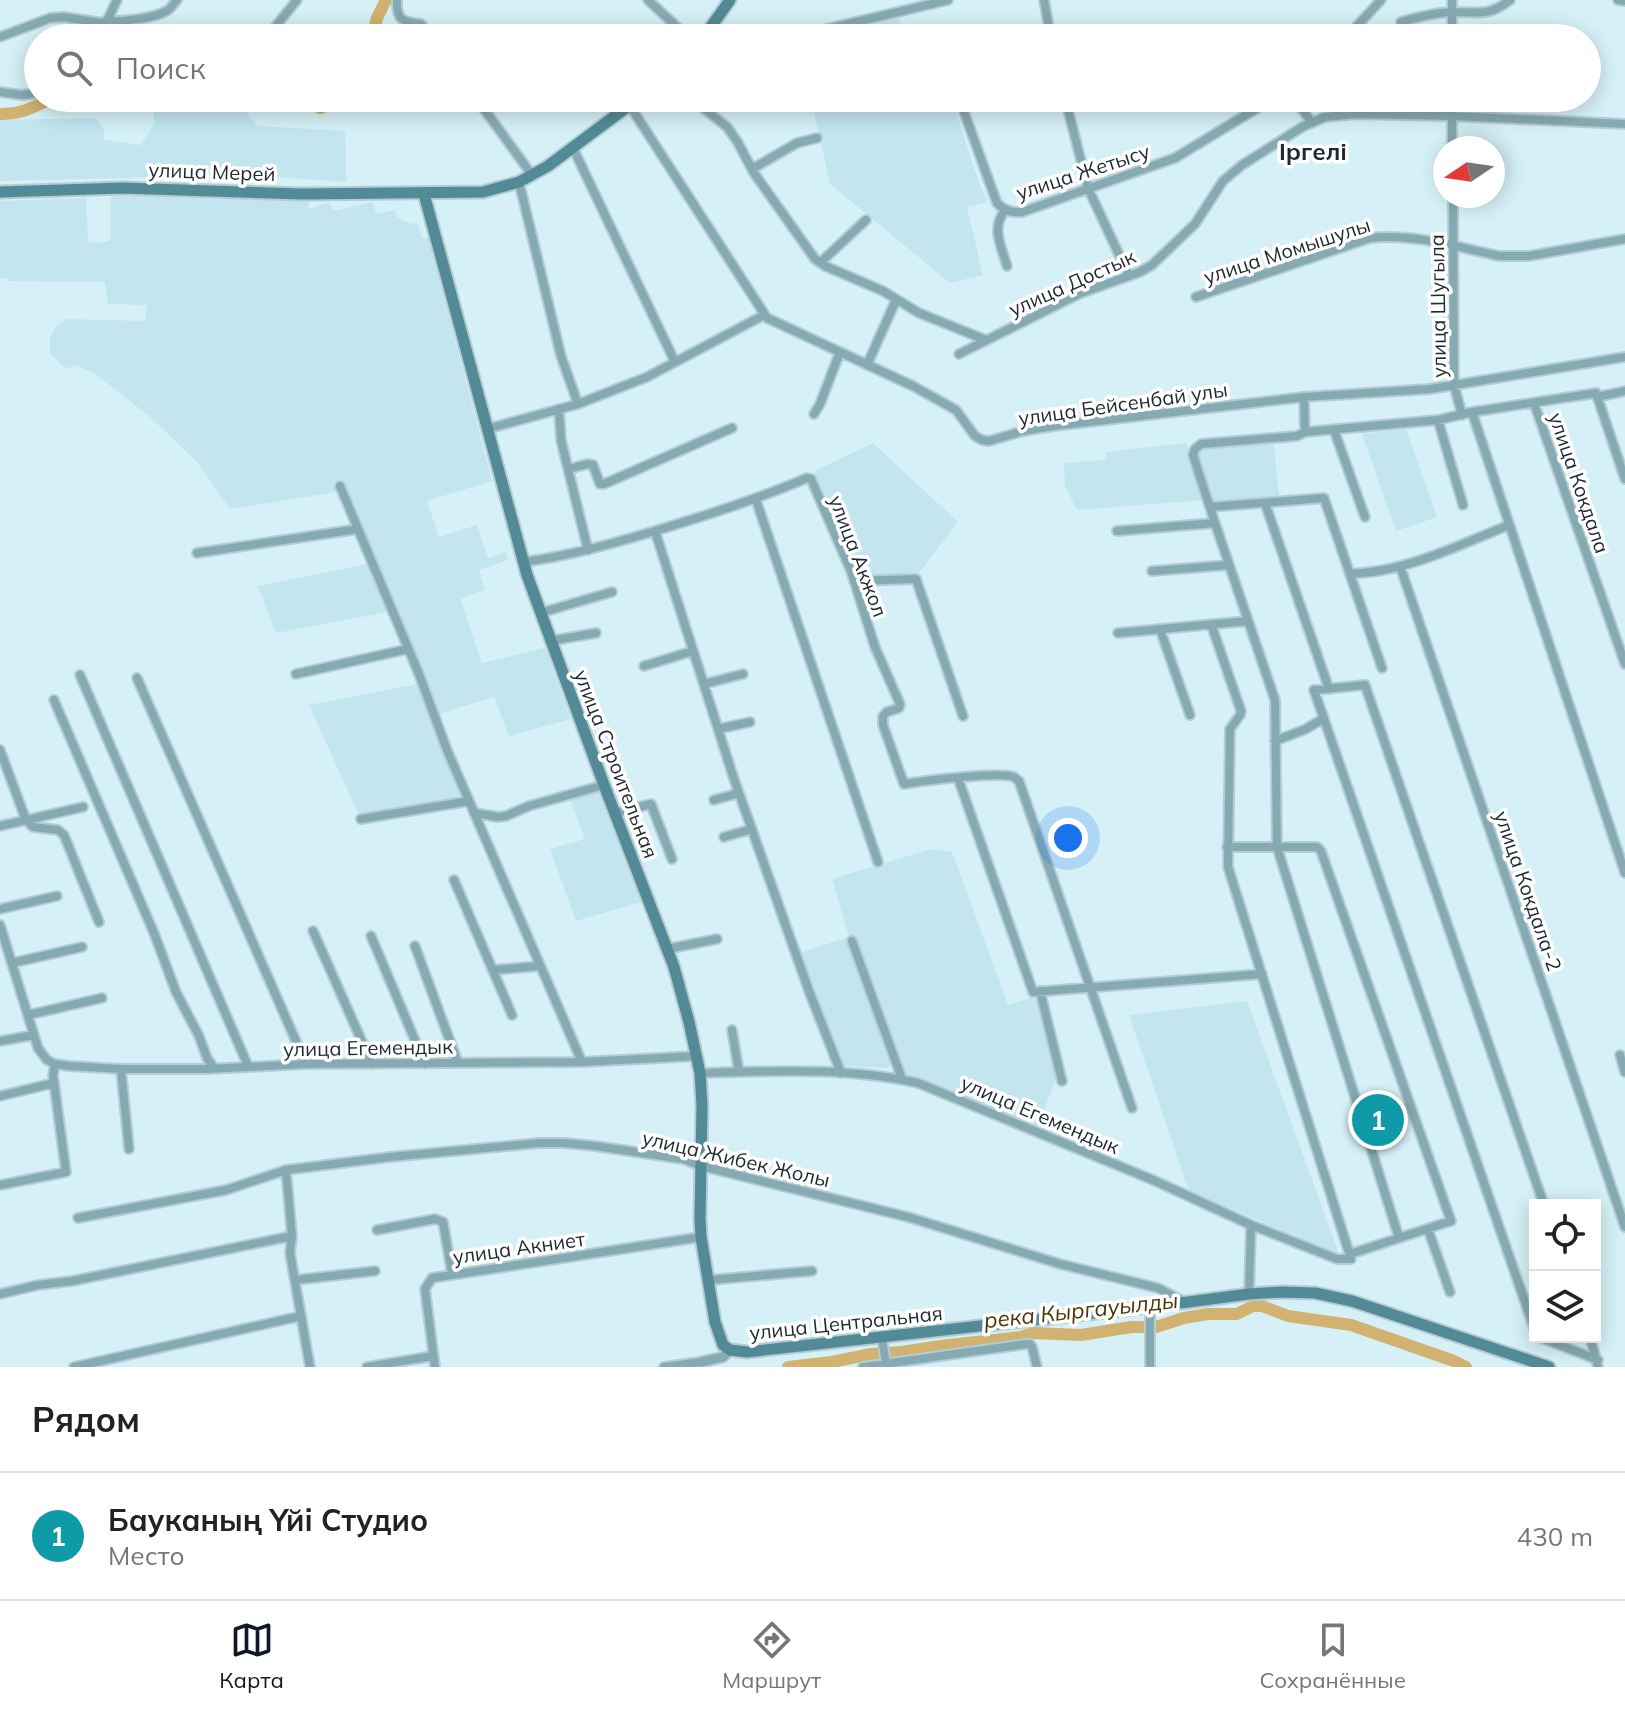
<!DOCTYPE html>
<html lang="ru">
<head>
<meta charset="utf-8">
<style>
	body { margin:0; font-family:Mulish,sans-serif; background:#f2f2f2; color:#222 }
	.controls { position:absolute; right:24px; bottom:24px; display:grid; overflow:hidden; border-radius:0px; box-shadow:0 4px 20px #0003 }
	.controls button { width:72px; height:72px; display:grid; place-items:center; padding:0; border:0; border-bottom:2px solid #e0e0e0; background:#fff; color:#222; font:40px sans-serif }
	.compass { position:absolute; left:1433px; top:136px; width:72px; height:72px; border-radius:50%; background:#fff; box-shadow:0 4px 20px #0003; rotate:257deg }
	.you { position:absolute; left:1068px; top:838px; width:28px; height:28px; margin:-20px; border:6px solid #fff; border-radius:50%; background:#1a73e8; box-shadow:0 0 0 12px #1a73e833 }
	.badge { display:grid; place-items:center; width:52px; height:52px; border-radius:50%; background:#111827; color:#fff; font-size:26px; font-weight:700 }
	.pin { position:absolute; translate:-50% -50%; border:4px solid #fff; box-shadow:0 2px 8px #0006 }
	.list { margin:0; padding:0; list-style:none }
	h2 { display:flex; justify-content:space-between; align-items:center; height:104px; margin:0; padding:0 32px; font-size:34px }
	h2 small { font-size:26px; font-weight:400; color:#767676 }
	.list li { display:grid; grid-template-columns:52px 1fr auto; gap:24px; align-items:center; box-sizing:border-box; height:128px; padding:0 32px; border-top:2px solid #e0e0e0 }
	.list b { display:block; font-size:30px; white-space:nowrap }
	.list p { margin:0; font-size:26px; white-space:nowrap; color:#767676 }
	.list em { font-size:26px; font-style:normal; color:#767676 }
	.icon { flex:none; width:44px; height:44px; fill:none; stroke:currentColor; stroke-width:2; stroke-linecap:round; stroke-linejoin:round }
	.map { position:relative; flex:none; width:1625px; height:1367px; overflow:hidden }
	.search { position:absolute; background:#fff; box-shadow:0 4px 20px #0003; left:24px; right:24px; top:24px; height:88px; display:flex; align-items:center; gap:20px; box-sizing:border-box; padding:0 28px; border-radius:44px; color:#767676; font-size:30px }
	.sheet { height:232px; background:#fff }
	nav { display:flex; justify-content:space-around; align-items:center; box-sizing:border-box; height:112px; border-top:2px solid #e0e0e0; background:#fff; font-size:22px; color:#767676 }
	nav a { display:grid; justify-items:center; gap:4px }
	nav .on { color:#111827 }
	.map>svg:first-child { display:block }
	.built { fill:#c2e5ef }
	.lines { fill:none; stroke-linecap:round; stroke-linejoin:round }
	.river { stroke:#d1b270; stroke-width:12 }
	.minor-casing { stroke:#b4cdd2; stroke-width:12 }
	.tertiary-casing { stroke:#b4cdd2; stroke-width:13 }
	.secondary-casing { stroke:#b4cdd2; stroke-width:15 }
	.minor { stroke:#86aab3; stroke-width:8 }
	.tertiary { stroke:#86aab3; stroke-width:9 }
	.secondary { stroke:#528a97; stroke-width:11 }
	.labels { text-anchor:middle; stroke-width:7; stroke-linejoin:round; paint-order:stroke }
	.street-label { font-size:20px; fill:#1e292b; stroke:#fff }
	.water-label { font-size:22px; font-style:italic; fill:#4a3600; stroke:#fff }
	.quarter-label { font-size:24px; font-weight:bold; fill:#1e292b; stroke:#fff }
</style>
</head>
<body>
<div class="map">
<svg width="1625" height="1367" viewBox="0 0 1625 1367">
	<rect width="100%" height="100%" fill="#d5f1f7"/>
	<path class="built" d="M 899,18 L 905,38 L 820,38 L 845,31 Z
		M 168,98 L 208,98 L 215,109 L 244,110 L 258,126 L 345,131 L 346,182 L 247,175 L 0,181 L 0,120 L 96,118 L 104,130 L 104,140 L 141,145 L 154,124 L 154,105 Z
		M 811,98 L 952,98 L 975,172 L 987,202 L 967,207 L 983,275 L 950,283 L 830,184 Z
		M 111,195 L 220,199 L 309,199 L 308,209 L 330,203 L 333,211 L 373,202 L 376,214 L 395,210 L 397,218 L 412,224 L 417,223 L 422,238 L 428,237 L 492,481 L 427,501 L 439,537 L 477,525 L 488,558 L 506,552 L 508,560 L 479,570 L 485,590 L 460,598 L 482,663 L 545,648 L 571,719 L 509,736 L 494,697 L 438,714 L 379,566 L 342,480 L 333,482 L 337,492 L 230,509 L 197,462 L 148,415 L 94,373 L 75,365 L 66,369 L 50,353 L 50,337 L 57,325 L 67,319 L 145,321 L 147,305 L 108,304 L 105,282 L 8,281 L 7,278 L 0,278 L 0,201 L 86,198 L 88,242 L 102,243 L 111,240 Z
		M 1406,429 L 1437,517 L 1396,531 L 1362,434 Z
		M 873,443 L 958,522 L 918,574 L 858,577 L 814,476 L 815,471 Z
		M 1186,443 L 1204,500 L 1077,510 L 1065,486 L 1064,463 L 1105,460 L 1106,452 Z
		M 1274,443 L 1279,497 L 1214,503 L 1197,457 L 1200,450 Z
		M 367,564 L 387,612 L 276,633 L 258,586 Z
		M 418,684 L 442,750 L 463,798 L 359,815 L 309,705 Z
		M 598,791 L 641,902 L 576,921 L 550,849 L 585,839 L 570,799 Z
		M 931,849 L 952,852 L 1008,1005 L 1031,998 L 1038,1001 L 1060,1085 L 1054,1083 L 1038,1127 L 929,1082 L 903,1076 L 854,936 L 849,938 L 891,1063 L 888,1068 L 842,1066 L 799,953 L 849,937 L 832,879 Z
		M 1247,1001 L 1339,1254 L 1189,1191 L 1129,1015 Z"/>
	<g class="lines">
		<path class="river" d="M 372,38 L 377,18 L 386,0
			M 82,98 L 91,101 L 110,98
			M 303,98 L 320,108 L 326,106 L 335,98
			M 0,114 C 21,115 35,106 53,98
			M 788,1367 L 832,1362 L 871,1354 L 902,1352 L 940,1346 L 1021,1337 L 1033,1333 L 1081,1335 L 1131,1327 L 1156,1327 L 1184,1318 L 1208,1314 L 1237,1314 L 1253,1306 L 1262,1306 L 1288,1316 L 1351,1325 L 1454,1361 L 1466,1367"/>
		<g class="minor-casing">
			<path id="minor" d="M 397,0 C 396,20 403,22 421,24 L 433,38
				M 648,0 L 689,38
				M 1044,0 L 1051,38
				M 1618,0 L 1625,1
				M 107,21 C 120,22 157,18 168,10 C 170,9 175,2 177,0
				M 1401,22 C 1417,17 1433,13 1451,12 C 1477,11 1487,18 1510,0
				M 1357,26 L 1381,0
				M 0,37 L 50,18 L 64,17 L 101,23 L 107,21 L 117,0
				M 266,38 L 297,0
				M 748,38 L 822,30 L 948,0
				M 1452,38 L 1452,0
				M 0,92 L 22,95 L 38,93
				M 476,98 L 532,175
				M 691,98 L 727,127 L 737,141 L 754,173 L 815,259 L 825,266 L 883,291 L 919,313 L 986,340
				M 959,98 L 997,203 C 1004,211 1012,213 1022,212 L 1175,158 L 1264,104 L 1277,98
				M 1065,98 L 1088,188 L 1129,276
				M 1294,98 L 1312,123
				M 1452,98 L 1452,148
				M 630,106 L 767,318 L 913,386 L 956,410 L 975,436 L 982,440 L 989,441 L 1023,431 L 1054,426 L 1304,397 L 1430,389 L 1625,357
				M 573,148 L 675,362
				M 752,169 L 797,143 L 817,138
				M 519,182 L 561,356 L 578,404
				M 1453,196 L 1454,385 L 1462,415
				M 1005,210 C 991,229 1001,245 1007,266
				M 821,262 L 866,220
				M 1196,297 L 1370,238 C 1413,233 1457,247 1499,256 L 1529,256 L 1625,239
				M 959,354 L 1081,293 L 1140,272 L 1152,265 L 1195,224 L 1223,181 L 1242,165 L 1304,126 L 1325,117 L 1355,114 L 1452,116 L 1625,124
				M 867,365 L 896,300
				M 1304,397 L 1305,432
				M 1597,397 L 1625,391
				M 1534,403 L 1625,664
				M 559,409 L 561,440 L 588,550
				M 1472,412 L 1625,873
				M 814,414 L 820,404 L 840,352
				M 1438,420 L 1463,505
				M 487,429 L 578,404 L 647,377 L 764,315
				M 1334,430 L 1365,517
				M 569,469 L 587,464 L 593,465 L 600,484 L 604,484 L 732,428
				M 340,486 L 419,674 L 447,750 L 582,1062
				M 756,500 L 878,862
				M 1265,503 L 1329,689
				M 1210,507 L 1324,498 L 1382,668
				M 655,531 L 734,779 L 809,991 L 841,1073
				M 1117,531 L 1215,523
				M 197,553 L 358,529
				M 523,562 C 569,556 611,544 655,531 C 707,515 758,499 807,478 L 811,479 L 851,571 L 875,647 L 900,704 L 899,708 L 887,712 L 883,716 L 883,725 L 904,784 C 922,781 1000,771 1014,777 C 1016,778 1017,780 1019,781 L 1132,1108
				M 1400,566 L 1625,1227
				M 1152,571 L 1229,565
				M 1350,574 C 1362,573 1376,572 1388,569 C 1427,561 1472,540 1509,525
				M 854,581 L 916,579 L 963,716
				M 540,613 L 612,592
				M 1160,629 L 1190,715
				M 1118,633 L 1248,621
				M 550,641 L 596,633
				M 644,666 L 693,651
				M 296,674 L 408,649
				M 80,675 L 248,1066
				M 137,678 L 306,1064
				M 704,684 L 743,674
				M 54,700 L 154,933 L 176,992 L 199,1036 L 207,1058 L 214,1068
				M 718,729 L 750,722
				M 1275,741 L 1306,729 L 1324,718
				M 0,750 L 26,820 L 33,827 L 58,830 L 64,835 L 99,922
				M 958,778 L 1033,992 L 1262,974
				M 714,800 L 739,793
				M 474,813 L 498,817 L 506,816 L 529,806 L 604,785
				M 615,813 L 651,804 L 672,859
				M 361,819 L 469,801
				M 0,826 L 83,807
				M 724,837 L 752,829
				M 1227,847 L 1317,847 L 1321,851 L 1451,1221 L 1350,1254
				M 454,880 L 512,1015
				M 0,909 L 57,896
				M 0,925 L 38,1048 L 47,1060 L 55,1064 L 69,1066 L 121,1069 L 208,1069 L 306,1064 L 582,1062 L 697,1056
				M 313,931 L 372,1064
				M 371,936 L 425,1064
				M 852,941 L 902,1079
				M 415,946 L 458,1063
				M 667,949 L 717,939
				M 12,963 L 82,947
				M 493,970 L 539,966
				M 1040,991 L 1062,1081
				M 28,1015 L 102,998
				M 732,1030 L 739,1072
				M 0,1041 L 34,1035
				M 1620,1055 L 1625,1072
				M 121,1069 L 129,1149
				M 700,1073 C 772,1071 847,1067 918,1083 L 1153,1180 L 1251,1225 L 1337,1259 L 1351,1259 L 1228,867 L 1230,729 L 1240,715 L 1241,711 L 1211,624
				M 0,1096 L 54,1083
				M 286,1170 L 292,1236 L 290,1253 L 310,1367
				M 0,1185 L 66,1172 L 53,1075 L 55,1064
				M 78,1218 L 226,1190 L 286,1170 L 390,1157 L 539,1143 L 564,1143 L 595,1146 L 683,1159 L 701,1166 L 908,1217 L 1060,1264 L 1158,1288 L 1185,1302
				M 1428,1229 L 1450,1292
				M 377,1230 L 435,1219 L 443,1222 L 452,1274
				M 1399,1238 L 1277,847 L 1275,700 L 1215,523 L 1193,455 L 1195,449 L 1201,444 L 1297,436 L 1305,432 L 1438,420 L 1472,412 L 1596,393 L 1625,479
				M 295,1280 L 375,1271
				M 709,1280 L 812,1271
				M 0,1294 L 38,1285 L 72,1281 L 292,1236
				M 1249,1294 L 1251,1225
				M 1535,1331 L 1314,690 L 1365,685 L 1544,1205
				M 1539,1337 L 1598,1360
				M 1590,1337 L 1598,1367
				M 882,1338 L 886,1364
				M 74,1367 L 301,1316
				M 367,1367 L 433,1356
				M 435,1367 L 425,1289 L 432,1278 L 701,1237
				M 664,1367 L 701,1362
				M 863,1367 L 1026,1344 L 1030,1344 L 1032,1347 L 1037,1367
				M 1150,1367 L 1150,1307"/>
		</g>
		<g class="tertiary-casing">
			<path id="tertiary" d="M 701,1362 L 723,1357 L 730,1350"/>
		</g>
		<g class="secondary-casing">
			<path id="secondary" d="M 703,38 L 730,0
				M 0,192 L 122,188 L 302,194 L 483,192 L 519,182 L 548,166 L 639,98
				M 424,194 L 527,575 L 604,785 L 674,967 L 689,1022 L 700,1073 L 702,1105 L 700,1219 L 701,1237 L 715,1322 L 723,1345 L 730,1350 L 747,1352 L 1150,1307 L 1249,1294 L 1282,1292 L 1315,1293 L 1352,1301 L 1549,1367"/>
		</g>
		<use href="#minor" class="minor"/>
		<use href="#tertiary" class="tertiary"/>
		<use href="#secondary" class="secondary"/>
	</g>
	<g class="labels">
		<g class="street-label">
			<text transform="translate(212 172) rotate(2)" y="7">улица Мерей</text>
			<text transform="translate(1083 172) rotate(-18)" y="7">улица Жетысу</text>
			<text transform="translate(1287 251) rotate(-18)" y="7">улица Момышулы</text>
			<text transform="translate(1072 283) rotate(-24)" y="7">улица Достык</text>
			<text transform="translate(1438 306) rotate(-91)" y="7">улица Шугыла</text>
			<text transform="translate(1123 404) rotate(-8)" y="7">улица Бейсенбай улы</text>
			<text transform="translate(1579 483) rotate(71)" y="7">улица Кокдала</text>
			<text transform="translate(858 556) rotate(69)" y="7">улица Акжол</text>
			<text transform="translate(616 764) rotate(69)" y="7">улица Строительная</text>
			<text transform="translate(1528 891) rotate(71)" y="7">улица Кокдала-2</text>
			<text transform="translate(368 1048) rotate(-1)" y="7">улица Егемендык</text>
			<text transform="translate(1040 1115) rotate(23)" y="7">улица Егемендык</text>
			<text transform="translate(736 1159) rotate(13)" y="7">улица Жибек Жолы</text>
			<text transform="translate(519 1248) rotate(-8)" y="7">улица Акниет</text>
			<text transform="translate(846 1323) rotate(-6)" y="7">улица Центральная</text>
		</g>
		<g class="water-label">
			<text transform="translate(1081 1310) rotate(-6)" y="8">река Кыргауылды</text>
		</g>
		<g class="quarter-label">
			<text x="1313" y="160">Іргелі</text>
		</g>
	</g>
</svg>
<div class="controls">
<button><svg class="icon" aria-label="locate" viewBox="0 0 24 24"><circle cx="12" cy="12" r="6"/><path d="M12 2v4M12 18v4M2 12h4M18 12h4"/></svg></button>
<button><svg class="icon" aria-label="layers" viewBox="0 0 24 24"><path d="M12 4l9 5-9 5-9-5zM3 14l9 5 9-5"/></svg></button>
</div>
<svg class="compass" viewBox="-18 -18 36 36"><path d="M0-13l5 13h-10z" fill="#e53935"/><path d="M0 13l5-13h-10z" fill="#767676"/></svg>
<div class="you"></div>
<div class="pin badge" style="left:1378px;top:1120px;background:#0f9aa8">1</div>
<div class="search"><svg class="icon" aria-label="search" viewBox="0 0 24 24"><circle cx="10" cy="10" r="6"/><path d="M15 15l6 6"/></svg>Поиск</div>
</div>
<section class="sheet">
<h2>Рядом<small></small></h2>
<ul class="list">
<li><span class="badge" style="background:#0f9aa8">1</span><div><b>Бауканың Үйі Студио</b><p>Место</p></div><em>430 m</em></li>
</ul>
</section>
<nav>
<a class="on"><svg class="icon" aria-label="map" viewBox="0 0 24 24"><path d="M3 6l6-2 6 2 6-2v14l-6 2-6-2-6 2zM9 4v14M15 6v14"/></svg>Карта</a>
<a><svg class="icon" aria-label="directions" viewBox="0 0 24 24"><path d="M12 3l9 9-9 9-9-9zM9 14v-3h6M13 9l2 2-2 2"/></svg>Маршрут</a>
<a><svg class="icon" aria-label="saved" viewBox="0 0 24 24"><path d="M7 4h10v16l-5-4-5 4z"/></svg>Сохранённые</a>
</nav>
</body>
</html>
